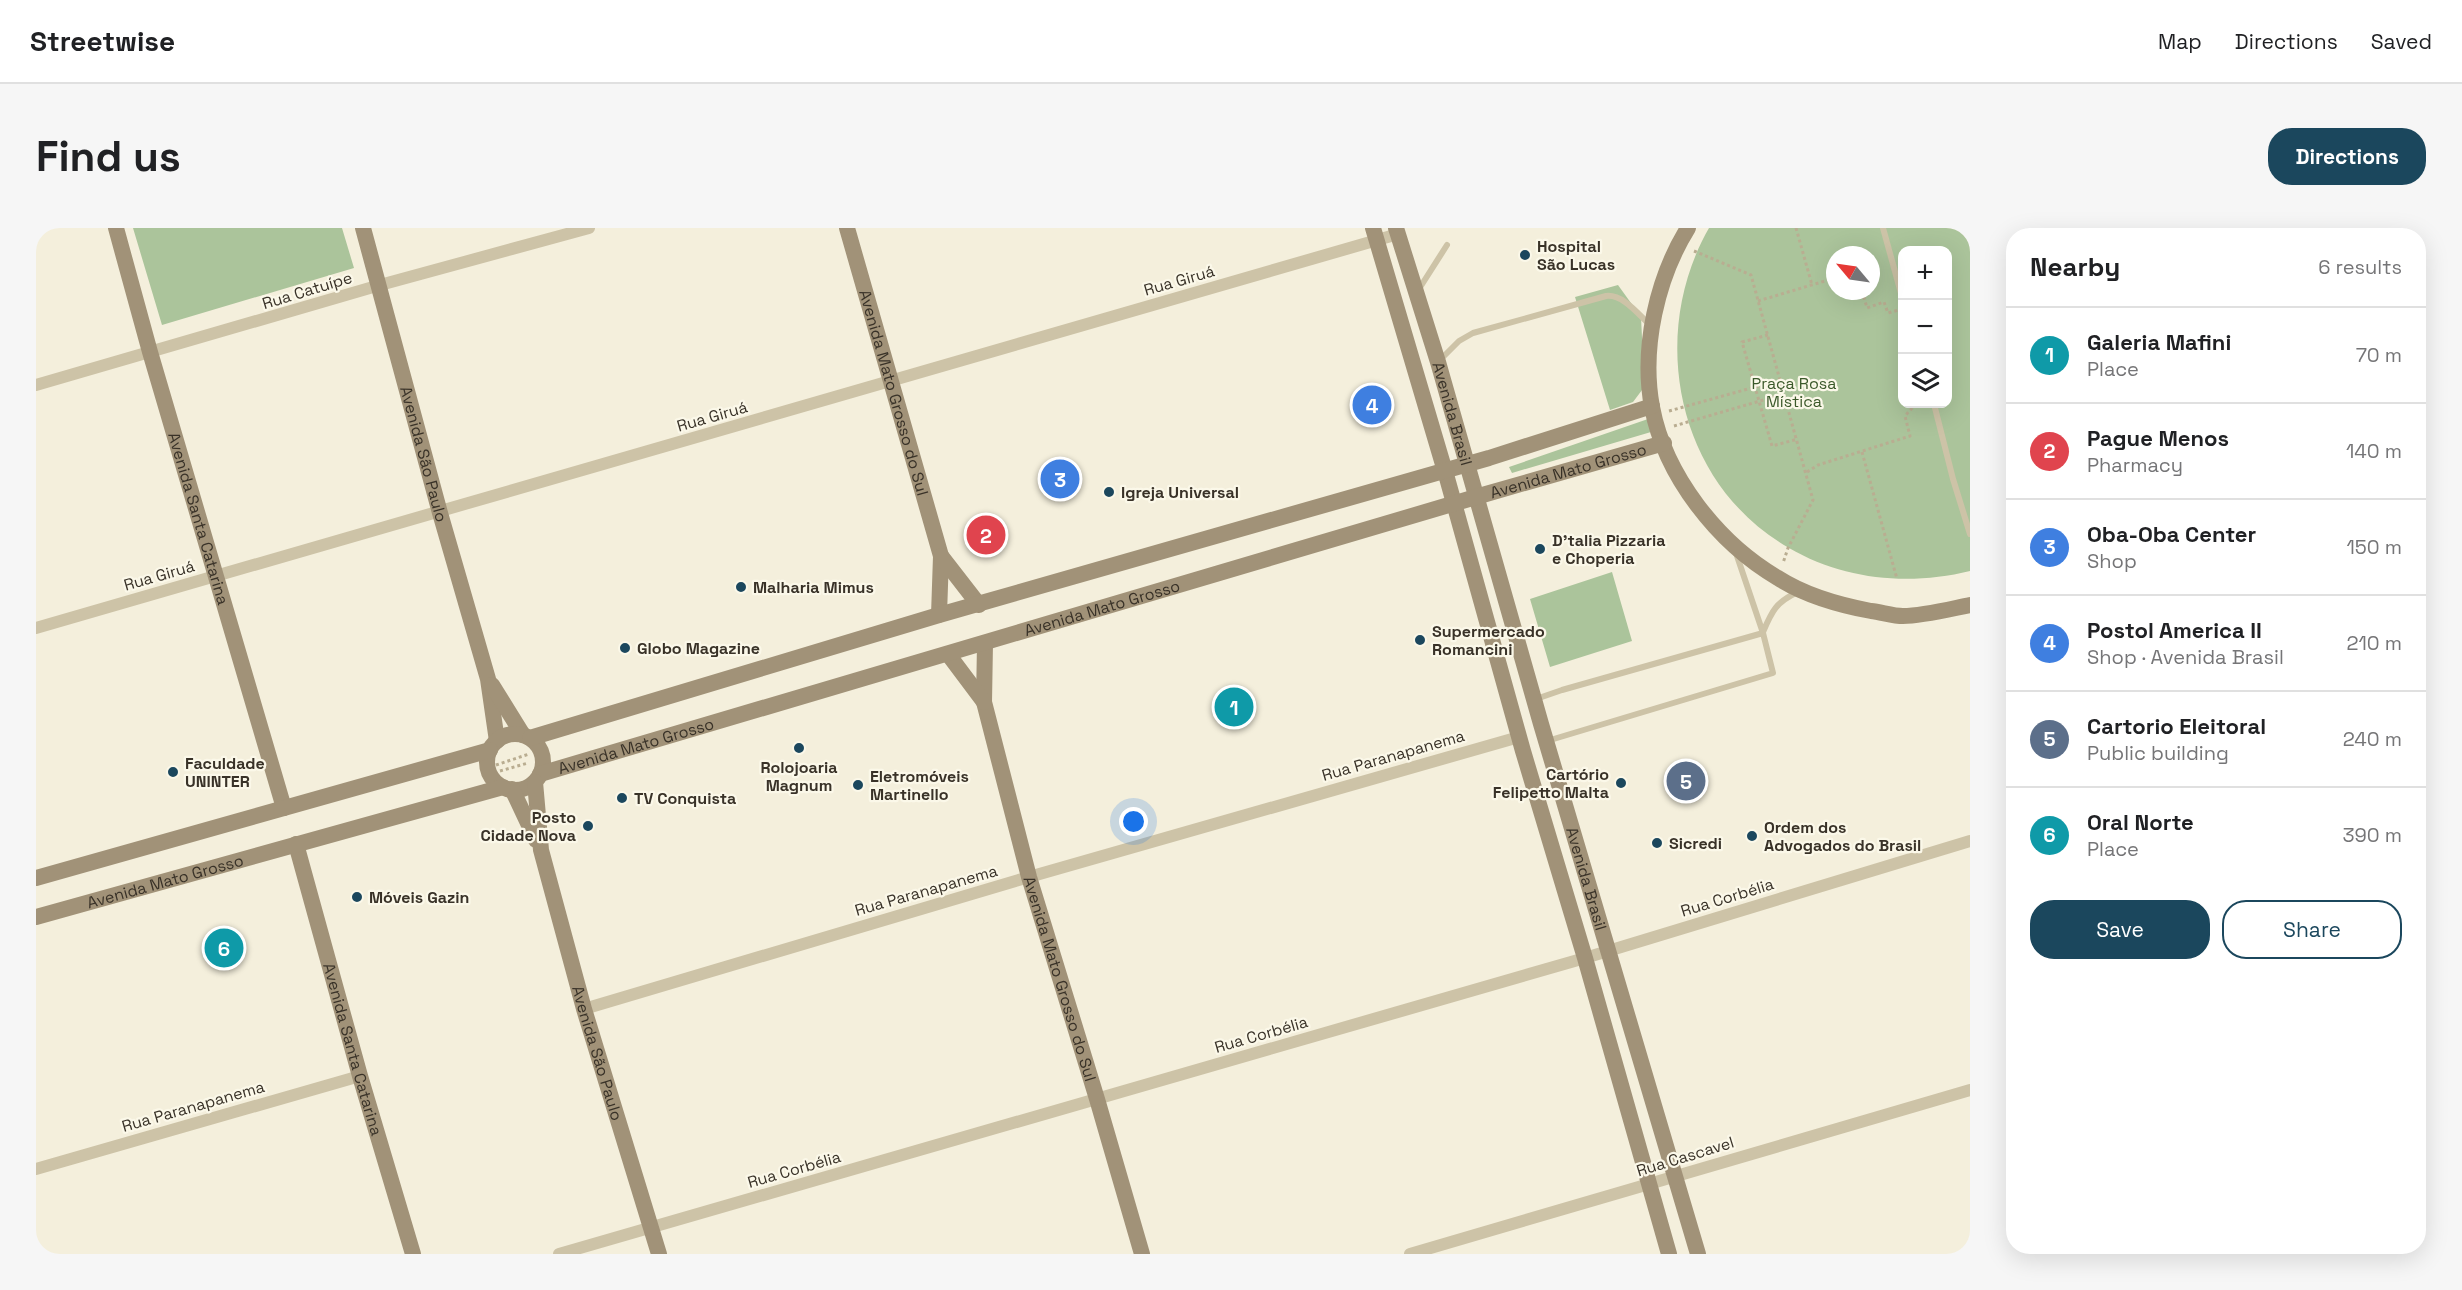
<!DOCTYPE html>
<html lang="en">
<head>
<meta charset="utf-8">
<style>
	body { margin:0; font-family:"Space Grotesk",sans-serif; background:#f6f6f6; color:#202124 }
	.controls { position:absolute; right:18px; top:18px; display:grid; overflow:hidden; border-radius:12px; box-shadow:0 6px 24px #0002 }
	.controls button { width:54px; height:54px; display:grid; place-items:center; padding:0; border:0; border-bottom:2px solid #e0e0e0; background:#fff; color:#202124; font:30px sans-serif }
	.compass { position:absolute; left:1790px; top:18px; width:54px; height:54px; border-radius:50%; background:#fff; box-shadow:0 6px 24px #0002; rotate:299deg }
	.you { position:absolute; left:1098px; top:594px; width:21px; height:21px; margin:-15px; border:4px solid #fff; border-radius:50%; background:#1a73e8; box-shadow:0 0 0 9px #1a73e833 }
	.badge { display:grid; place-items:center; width:39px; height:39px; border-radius:50%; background:#1b475d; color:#fff; font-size:20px; font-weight:700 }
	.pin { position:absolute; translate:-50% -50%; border:3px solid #fff; box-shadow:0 2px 6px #0006 }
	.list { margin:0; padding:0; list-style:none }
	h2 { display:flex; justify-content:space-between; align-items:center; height:78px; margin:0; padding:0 24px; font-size:26px }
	h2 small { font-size:20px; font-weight:400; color:#757577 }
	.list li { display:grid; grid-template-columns:39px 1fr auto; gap:18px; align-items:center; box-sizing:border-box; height:96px; padding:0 24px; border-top:2px solid #e0e0e0 }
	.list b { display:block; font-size:22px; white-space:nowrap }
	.list p { margin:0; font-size:20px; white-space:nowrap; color:#757577 }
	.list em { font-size:20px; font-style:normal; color:#757577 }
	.actions { display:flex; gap:12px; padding:18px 24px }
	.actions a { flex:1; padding:14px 0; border:2px solid #1b475d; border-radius:24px; text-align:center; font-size:21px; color:#1b475d }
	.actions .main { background:#1b475d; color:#fff }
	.icon { flex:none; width:33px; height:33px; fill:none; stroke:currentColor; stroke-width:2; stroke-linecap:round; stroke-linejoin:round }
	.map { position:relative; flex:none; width:1934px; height:1026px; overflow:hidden; border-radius:24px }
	header { display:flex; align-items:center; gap:36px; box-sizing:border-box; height:84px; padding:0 30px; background:#fff; border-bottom:2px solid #e0e0e0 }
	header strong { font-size:28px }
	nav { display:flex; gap:33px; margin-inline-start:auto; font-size:21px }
	.intro { display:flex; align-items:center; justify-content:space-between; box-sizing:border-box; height:144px; padding:0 36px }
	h1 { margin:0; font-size:42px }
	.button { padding:15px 27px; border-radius:24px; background:#1b475d; color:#fff; font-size:21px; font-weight:700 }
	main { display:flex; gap:36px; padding:0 36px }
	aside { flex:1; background:#fff; border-radius:24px; box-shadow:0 6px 24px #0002 }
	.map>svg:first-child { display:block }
	.green { fill:#abc49b; fill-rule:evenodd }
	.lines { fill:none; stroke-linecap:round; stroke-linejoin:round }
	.path { stroke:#b9ad91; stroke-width:3; stroke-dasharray:3 3; stroke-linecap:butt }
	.lane { stroke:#cdc3a7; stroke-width:6 }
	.street { stroke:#cdc3a7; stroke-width:12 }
	.secondary { stroke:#a19278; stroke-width:16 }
	.poi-dot { fill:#1b475d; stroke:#fbf8e9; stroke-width:2 }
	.labels { text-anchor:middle; stroke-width:4.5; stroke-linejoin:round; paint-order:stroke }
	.poi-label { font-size:16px; font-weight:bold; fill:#393228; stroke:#fbf8e9; text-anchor:start }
	.street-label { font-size:16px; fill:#393228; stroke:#fbf8e9 }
	.park-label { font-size:16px; fill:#3b592a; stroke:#fbf8e9 }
</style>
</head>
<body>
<header>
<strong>Streetwise</strong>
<nav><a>Map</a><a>Directions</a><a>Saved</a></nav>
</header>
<div class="intro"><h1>Find us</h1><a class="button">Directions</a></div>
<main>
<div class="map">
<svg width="1934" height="1026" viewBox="0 0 1934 1026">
	<rect width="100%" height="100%" fill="#f4efdc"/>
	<path class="green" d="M 97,0 L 306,0 L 318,40 L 126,97 Z
		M 1673,0 L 1934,0 L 1934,343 C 1873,358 1808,352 1753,320 C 1641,256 1611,108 1673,0 ZM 1866,22 L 1912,22 L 1912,176 L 1866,176 ZM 1799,27 L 1835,27 L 1835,63 L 1799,63 Z
		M 1582,57 L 1605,89 L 1608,150 L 1606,162 L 1597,174 L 1574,182 L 1539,69 Z
		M 1612,191 L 1615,204 L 1476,245 L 1473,239 Z
		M 1576,344 L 1596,413 L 1514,439 L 1494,371 Z"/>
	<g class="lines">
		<path class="path" d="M 1760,0 L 1776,57
			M 1658,23 L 1715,47 L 1777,272 L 1752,320 L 1747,335
			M 1826,63 L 1831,80 L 1848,74 L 1852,85 L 1866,81
			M 1722,73 L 1799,50
			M 1732,107 L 1706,114 L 1736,218 L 1762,211
			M 1633,183 L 1744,152
			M 1638,198 L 1748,166
			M 1826,224 L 1861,351
			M 1771,244 L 1782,237 L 1874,208 L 1869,188 L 1878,178 L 1878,176
			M 460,537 L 493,526
			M 464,543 L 492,535"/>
		<path class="lane" d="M 1847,0 L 1866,69
			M 1383,61 L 1411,17
			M 1404,132 L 1423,113 L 1437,105 L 1570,68 C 1587,66 1602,86 1614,97
			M 1898,176 L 1917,251 L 1934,306
			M 1727,404 C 1736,383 1740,374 1762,364
			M 1500,471 L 1526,462 L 1727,405
			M 1511,513 L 1737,445 L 1727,405 L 1700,325"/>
		<path class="street" d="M 0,157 L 344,57 L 553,0
			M 0,400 L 1362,6
			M 548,781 L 993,649 L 1483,509
			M 0,941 L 324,848
			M 523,1026 L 1549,730 L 1934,613
			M 1374,1026 L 1934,862"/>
		<g class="secondary">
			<path id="s1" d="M 80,0 L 114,124 L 248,580"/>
			<path id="s2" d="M 327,0 L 404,285 L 452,451 L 461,513"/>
			<path id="s3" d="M 811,0 L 905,328 L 903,387"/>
			<path d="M 1337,0 L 1411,250 L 1487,523 L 1549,730 L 1633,1026"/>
			<path id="s4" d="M 1360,0 L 1402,134 L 1505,496 L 1662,1026"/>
			<path d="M 1652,0 C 1621,50 1605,120 1616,179 C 1629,248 1682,315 1742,350 C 1770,368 1803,377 1835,383 C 1845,384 1857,388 1867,388 C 1886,388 1914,381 1934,377"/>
			<path d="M 905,328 L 943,377"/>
			<path id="s5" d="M 949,415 L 948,474 L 993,649 L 1061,871 L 1106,1026"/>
			<path d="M 912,426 L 948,474"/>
			<path d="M 456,457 L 487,507"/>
			<circle cx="479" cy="534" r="28"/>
			<path d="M 494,510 L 903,387 L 1453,230 L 1616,178"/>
			<path id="s6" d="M 504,546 L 1450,266 L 1628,215"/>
			<path id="s7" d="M 499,554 L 505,622 L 548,781 L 623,1026"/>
			<path d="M 476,561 L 500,612"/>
			<path id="s8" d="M 260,616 L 324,848 L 377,1026"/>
			<path d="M 0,650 L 454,522"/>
			<path id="s9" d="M 0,689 L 467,559"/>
		</g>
	</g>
	<g class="poi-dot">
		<circle cx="1489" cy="27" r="6"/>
		<circle cx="1073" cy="264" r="6"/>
		<circle cx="1504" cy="321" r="6"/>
		<circle cx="705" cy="359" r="6"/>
		<circle cx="1384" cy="412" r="6"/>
		<circle cx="589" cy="420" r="6"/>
		<circle cx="763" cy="520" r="6"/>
		<circle cx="137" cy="544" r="6"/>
		<circle cx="1585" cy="555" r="6"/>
		<circle cx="822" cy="557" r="6"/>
		<circle cx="586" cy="570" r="6"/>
		<circle cx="552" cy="598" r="6"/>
		<circle cx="1716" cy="608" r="6"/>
		<circle cx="1621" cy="615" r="6"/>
		<circle cx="321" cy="669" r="6"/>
	</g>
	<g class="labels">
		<g class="poi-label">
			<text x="1501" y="24">Hospital<tspan x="1501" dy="18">São Lucas</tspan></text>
			<text x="1085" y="270">Igreja Universal</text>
			<text x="1516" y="318">D'talia Pizzaria<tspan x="1516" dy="18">e Choperia</tspan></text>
			<text x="717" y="365">Malharia Mimus</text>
			<text x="1396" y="409">Supermercado<tspan x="1396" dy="18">Romancini</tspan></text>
			<text x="601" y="426">Globo Magazine</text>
			<text x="149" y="541">Faculdade<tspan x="149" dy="18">UNINTER</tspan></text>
			<text x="763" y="545" text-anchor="middle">Rolojoaria<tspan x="763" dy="18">Magnum</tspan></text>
			<text x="1573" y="552" text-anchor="end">Cartório<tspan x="1573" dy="18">Felipetto Malta</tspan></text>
			<text x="834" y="554">Eletromóveis<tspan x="834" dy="18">Martinello</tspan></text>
			<text x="598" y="576">TV Conquista</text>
			<text x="540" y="595" text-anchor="end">Posto<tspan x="540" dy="18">Cidade Nova</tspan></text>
			<text x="1728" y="605">Ordem dos<tspan x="1728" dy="18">Advogados do Brasil</tspan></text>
			<text x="1633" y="621">Sicredi</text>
			<text x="333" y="675">Móveis Gazin</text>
		</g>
		<g class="street-label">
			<text transform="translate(1143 52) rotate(-16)" y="6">Rua Giruá</text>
			<text transform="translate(271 62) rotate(-17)" y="6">Rua Catuípe</text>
			<text dy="6" stroke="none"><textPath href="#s3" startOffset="171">Avenida Mato Grosso do Sul</textPath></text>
			<text dy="6" stroke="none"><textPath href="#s4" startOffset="194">Avenida Brasil</textPath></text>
			<text transform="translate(676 188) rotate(-16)" y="6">Rua Giruá</text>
			<text dy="6" stroke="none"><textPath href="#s2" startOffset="234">Avenida São Paulo</textPath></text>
			<text dy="6" stroke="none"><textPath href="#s6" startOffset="1072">Avenida Mato Grosso</textPath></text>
			<text dy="6" stroke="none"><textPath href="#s1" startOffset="302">Avenida Santa Catarina</textPath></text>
			<text transform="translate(123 347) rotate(-16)" y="6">Rua Giruá</text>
			<text dy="6" stroke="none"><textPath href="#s6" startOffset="586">Avenida Mato Grosso</textPath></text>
			<text dy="6" stroke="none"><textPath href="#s6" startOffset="100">Avenida Mato Grosso</textPath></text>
			<text transform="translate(1357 527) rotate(-16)" y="6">Rua Paranapanema</text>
			<text dy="6" stroke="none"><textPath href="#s4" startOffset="678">Avenida Brasil</textPath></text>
			<text dy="6" stroke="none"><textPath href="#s9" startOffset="134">Avenida Mato Grosso</textPath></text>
			<text transform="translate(890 662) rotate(-16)" y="6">Rua Paranapanema</text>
			<text transform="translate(1691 669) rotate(-17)" y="6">Rua Corbélia</text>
			<text dy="6" stroke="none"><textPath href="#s5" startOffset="346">Avenida Mato Grosso do Sul</textPath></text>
			<text transform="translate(1225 806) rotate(-16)" y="6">Rua Corbélia</text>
			<text dy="6" stroke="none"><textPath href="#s8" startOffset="213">Avenida Santa Catarina</textPath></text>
			<text dy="6" stroke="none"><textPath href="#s7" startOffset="279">Avenida São Paulo</textPath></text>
			<text transform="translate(157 878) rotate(-16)" y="6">Rua Paranapanema</text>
			<text transform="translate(1649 928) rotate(-17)" y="6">Rua Cascavel</text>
			<text transform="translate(758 941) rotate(-16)" y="6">Rua Corbélia</text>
		</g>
		<g class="park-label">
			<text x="1758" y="161">Praça Rosa<tspan x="1758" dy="18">Mística</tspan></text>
		</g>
	</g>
</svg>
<div class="controls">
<button>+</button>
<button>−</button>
<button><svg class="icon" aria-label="layers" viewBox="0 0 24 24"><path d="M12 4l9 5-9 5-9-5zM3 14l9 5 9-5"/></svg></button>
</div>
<svg class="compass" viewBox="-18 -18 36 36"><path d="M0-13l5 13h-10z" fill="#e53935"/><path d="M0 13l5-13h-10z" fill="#757577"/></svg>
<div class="you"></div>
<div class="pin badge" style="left:1198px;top:479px;background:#0f9aa8">1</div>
<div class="pin badge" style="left:950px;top:307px;background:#e0444e">2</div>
<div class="pin badge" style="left:1024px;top:251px;background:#3f7fe0">3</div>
<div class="pin badge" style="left:1336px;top:177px;background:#3f7fe0">4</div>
<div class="pin badge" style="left:1650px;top:553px;background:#5c6f8a">5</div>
<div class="pin badge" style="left:188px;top:720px;background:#0f9aa8">6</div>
</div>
<aside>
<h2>Nearby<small>6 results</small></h2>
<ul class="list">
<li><span class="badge" style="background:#0f9aa8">1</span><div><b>Galeria Mafini</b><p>Place</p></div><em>70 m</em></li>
<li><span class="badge" style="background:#e0444e">2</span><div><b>Pague Menos</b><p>Pharmacy</p></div><em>140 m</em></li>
<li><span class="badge" style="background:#3f7fe0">3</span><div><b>Oba-Oba Center</b><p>Shop</p></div><em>150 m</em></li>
<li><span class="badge" style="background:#3f7fe0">4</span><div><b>Postol America II</b><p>Shop · Avenida Brasil</p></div><em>210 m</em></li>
<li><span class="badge" style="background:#5c6f8a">5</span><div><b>Cartorio Eleitoral</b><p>Public building</p></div><em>240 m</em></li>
<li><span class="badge" style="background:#0f9aa8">6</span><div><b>Oral Norte</b><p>Place</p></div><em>390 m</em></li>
</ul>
<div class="actions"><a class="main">Save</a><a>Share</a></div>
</aside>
</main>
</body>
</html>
